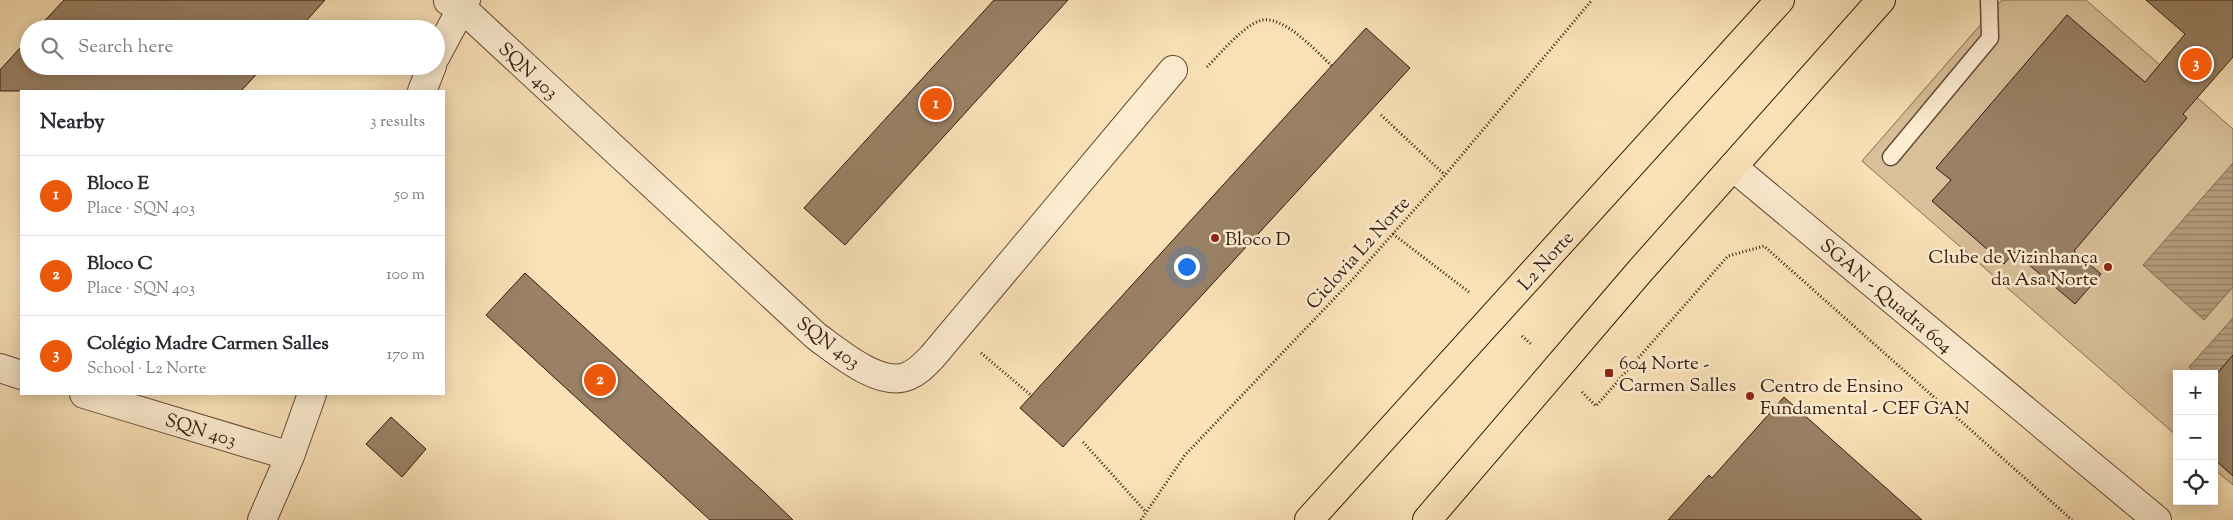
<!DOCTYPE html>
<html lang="en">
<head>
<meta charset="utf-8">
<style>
	body { margin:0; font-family:"Sorts Mill Goudy",serif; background:#f7f7f7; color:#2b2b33 }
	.controls { position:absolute; right:15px; bottom:15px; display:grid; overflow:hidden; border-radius:0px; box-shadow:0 2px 12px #0003 }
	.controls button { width:45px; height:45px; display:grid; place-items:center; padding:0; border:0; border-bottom:1px solid #e1e1e2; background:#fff; color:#2b2b33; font:25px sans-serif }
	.you { position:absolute; left:1186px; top:266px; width:18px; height:18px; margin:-12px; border:4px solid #fff; border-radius:50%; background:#1a73e8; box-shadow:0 0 0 8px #1a73e833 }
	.badge { display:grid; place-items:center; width:32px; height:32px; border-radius:50%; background:#ea580c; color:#fff; font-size:16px; font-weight:700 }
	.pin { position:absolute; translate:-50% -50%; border:2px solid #fff; box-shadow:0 1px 5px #0006 }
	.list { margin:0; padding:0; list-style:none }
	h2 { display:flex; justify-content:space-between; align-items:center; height:65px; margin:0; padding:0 20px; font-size:21px }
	h2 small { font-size:16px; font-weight:400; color:#7c7c81 }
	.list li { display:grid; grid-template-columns:32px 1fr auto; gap:15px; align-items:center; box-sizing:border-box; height:80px; padding:0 20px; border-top:1px solid #e1e1e2 }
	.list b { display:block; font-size:19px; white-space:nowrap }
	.list p { margin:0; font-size:16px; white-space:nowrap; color:#7c7c81 }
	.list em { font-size:16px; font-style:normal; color:#7c7c81 }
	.icon { flex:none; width:28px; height:28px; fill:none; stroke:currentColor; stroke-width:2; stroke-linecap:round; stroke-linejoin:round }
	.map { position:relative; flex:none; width:2233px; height:520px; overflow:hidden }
	.search { position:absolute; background:#fff; box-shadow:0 2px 12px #0003; left:20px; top:20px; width:425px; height:55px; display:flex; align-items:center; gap:12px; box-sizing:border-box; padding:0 18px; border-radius:28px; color:#7c7c81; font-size:19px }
	.panel { position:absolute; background:#fff; box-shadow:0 2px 12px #0003; left:20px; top:90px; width:425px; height:305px; border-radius:0px }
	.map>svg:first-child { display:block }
	.pitch { fill:#d8c09a; stroke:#866c54 }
	.water { fill:url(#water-rules); stroke:#826851 }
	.building { fill:#9a8166; stroke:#33180e }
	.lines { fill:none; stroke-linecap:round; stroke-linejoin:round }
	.service-casing { stroke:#654a38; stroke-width:19 }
	.minor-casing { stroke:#654a38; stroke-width:30 }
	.tertiary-casing { stroke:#654a38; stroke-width:30 }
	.primary-casing { stroke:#33180e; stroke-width:30 }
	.path { stroke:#33180e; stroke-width:3; stroke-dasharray:1 2.5; stroke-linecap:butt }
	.service { stroke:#fcecd0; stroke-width:16 }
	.minor { stroke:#fcecd0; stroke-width:28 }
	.tertiary { stroke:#fcecd0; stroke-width:28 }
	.primary { stroke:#fae2b7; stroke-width:28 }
	.poi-dot { fill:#8f2418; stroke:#fcecd0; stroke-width:2 }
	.labels { text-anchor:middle; stroke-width:5; stroke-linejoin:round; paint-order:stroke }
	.street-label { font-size:19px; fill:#33180e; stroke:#fcecd0 }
	.poi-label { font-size:19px; fill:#33180e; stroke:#fcecd0; text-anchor:start }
</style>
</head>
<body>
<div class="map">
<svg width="2233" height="520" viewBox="0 0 2233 520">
	<defs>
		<pattern id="water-rules" width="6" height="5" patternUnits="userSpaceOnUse" patternTransform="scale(1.25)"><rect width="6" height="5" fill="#b69d7e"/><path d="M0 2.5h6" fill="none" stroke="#957f66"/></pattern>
	</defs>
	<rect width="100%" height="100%" fill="#fae2b7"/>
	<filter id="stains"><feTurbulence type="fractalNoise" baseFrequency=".004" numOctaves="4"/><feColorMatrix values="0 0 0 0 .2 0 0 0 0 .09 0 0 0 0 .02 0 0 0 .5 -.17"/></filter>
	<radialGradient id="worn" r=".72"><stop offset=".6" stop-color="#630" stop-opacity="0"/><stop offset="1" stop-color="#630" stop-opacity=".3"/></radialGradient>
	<path class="pitch" d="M 2002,0 L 2086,0 L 2233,129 L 2233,485 L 2214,469 L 2214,374 L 2177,374 L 2177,436 L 1862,161 Z"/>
	<path class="water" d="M 2233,163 L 2233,287 L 2204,320 L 2143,265 Z
		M 2233,318 L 2233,393 L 2214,391 L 2214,374 L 2196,374 L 2189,367 Z"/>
	<path class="building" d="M 64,0 L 325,0 L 299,29 L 37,29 Z
		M 994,0 L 1068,0 L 845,245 L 804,208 Z
		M 2146,0 L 2233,0 L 2233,57 L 2183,114 L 2187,118 L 2074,251 L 2101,274 L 2075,304 L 2014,252 L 2004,264 L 1932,201 L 1951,180 L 1936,168 L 2067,15 L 2145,82 L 2185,34 Z
		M 1366,28 L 1410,68 L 1063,447 L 1020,408 Z
		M 29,38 L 29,66 L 264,66 L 241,91 L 0,91 L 0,70 Z
		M 525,273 L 764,492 L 793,520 L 710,520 L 486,315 Z
		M 2233,355 L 2233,476 L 2214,459 L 2214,377 Z
		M 1784,397 L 1803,414 L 1922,520 L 1668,520 L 1709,475 L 1712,478 Z
		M 391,417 L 426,449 L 402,477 L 366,444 Z"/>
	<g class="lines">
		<g class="service-casing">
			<path id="service" d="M 1891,157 L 1990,38 L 1989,0"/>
		</g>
		<g class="minor-casing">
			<path id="minor" d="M 448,1 L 462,8 L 816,336 C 838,352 880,388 908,376 C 918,372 925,364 932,357 L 1173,70
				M 436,56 L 466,0
				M 422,91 L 432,66
				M 0,368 L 21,375
				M 84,394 L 290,456
				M 262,520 L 290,456 L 312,394"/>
		</g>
		<g class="tertiary-casing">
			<path id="tertiary" d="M 1733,167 L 2157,520"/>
		</g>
		<g class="primary-casing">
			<path id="primary" d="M 1309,520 L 1780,0
				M 1427,520 L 1640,271 L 1881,0"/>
		</g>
		<path class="path" d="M 1207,67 C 1221,53 1241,28 1259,21 C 1281,12 1317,52 1332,66
			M 1381,115 L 1445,175
			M 1393,234 L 1469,292
			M 1522,336 L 1532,345
			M 981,353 L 1032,396
			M 1582,392 L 1596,406 L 1728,256 L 1764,246 L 2072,520
			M 1083,442 L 1146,512
			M 1141,520 L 1185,455 L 1352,280 L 1445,175 L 1592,0"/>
		<use href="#service" class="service"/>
		<use href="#minor" class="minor"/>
		<use href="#tertiary" class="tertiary"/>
		<use href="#primary" class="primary"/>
	</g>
	<g class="poi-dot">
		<circle cx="1215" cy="238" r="5"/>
		<circle cx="2108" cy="267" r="5"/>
		<rect x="1604" y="368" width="10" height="10" rx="2.5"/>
		<circle cx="1750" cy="396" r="5"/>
	</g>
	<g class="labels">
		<g class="street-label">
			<text transform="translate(529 70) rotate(43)" y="7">SQN 403</text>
			<text transform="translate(1357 252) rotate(-48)" y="7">Ciclovia L2 Norte</text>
			<text transform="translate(1545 260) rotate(-48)" y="7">L2 Norte</text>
			<text transform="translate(1887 295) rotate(40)" y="7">SGAN - Quadra 604</text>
			<text transform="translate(829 342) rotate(37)" y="7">SQN 403</text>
			<text transform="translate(201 429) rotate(17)" y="7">SQN 403</text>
		</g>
		<g class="poi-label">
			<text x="1225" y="245">Bloco D</text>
			<text x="2098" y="263" text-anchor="end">Clube de Vizinhança<tspan x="2098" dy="22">da Asa Norte</tspan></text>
			<text x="1619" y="369">604 Norte -<tspan x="1619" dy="22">Carmen Salles</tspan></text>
			<text x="1760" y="392">Centro de Ensino<tspan x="1760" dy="22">Fundamental - CEF GAN</tspan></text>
		</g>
	</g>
	<rect width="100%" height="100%" filter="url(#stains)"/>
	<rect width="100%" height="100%" fill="url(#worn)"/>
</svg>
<div class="controls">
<button>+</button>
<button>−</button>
<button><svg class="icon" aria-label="locate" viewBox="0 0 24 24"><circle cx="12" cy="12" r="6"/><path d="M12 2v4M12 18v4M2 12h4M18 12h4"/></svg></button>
</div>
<div class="you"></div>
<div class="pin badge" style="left:936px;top:104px">1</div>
<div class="pin badge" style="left:600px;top:380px">2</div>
<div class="pin badge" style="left:2196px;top:64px">3</div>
<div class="search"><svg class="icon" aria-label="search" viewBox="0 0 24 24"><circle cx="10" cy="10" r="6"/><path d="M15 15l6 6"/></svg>Search here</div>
<section class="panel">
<h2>Nearby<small>3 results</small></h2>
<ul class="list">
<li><span class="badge">1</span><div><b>Bloco E</b><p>Place · SQN 403</p></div><em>50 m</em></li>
<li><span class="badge">2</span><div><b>Bloco C</b><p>Place · SQN 403</p></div><em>100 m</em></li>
<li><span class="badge">3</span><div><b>Colégio Madre Carmen Salles</b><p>School · L2 Norte</p></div><em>170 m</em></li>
</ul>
</section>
</div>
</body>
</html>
